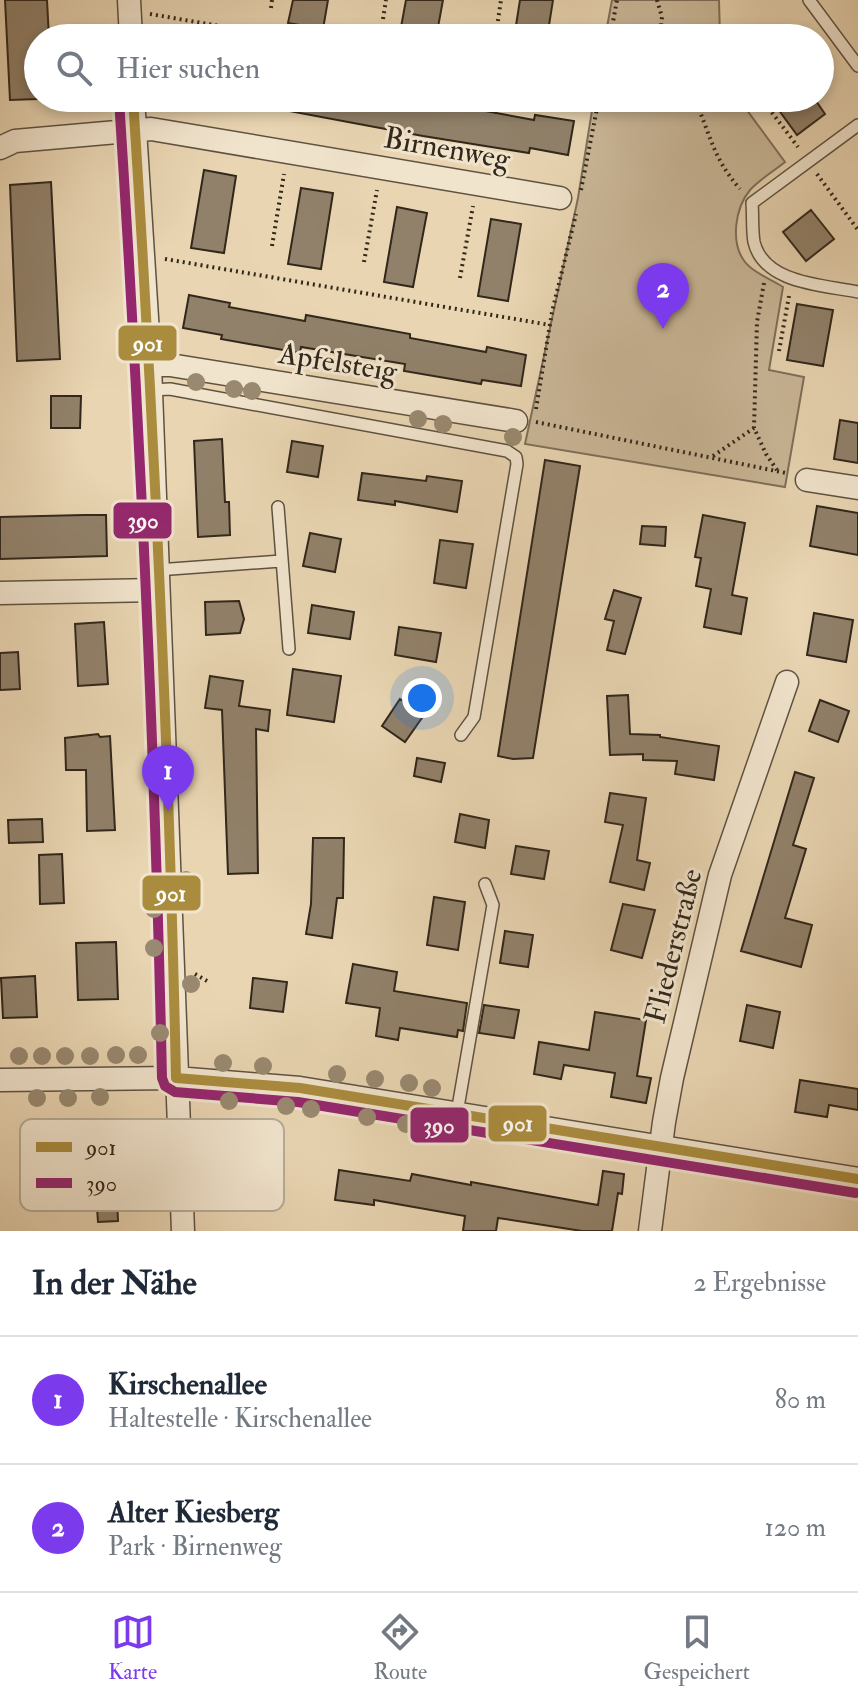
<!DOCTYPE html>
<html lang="de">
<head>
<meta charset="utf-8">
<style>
	body { margin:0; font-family:"IM FELL Double Pica",serif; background:#f2f2f3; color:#1f2937 }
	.you { position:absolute; left:422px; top:698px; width:28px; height:28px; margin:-20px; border:6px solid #fff; border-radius:50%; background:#1a73e8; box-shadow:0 0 0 12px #1a73e833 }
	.badge { display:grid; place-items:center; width:52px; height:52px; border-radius:50%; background:#7c3aed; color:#fff; font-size:26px; font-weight:700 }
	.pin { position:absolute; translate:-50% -66px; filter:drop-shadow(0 2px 4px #0008) }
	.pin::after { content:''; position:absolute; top:42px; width:28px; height:24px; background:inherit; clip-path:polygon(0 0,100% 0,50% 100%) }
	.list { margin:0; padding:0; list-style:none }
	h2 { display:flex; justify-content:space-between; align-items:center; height:104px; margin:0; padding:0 32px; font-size:34px }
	h2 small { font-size:26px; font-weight:400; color:#747a83 }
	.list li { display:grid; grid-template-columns:52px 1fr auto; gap:24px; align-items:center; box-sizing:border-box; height:128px; padding:0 32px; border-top:2px solid #e0e1e3 }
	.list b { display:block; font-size:30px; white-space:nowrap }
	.list p { margin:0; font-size:26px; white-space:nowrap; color:#747a83 }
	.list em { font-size:26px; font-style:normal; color:#747a83 }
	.icon { flex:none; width:44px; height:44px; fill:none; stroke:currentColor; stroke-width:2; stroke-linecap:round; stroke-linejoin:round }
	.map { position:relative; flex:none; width:858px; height:1231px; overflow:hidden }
	.search { position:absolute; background:#fff; box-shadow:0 4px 12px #0003; left:24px; right:24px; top:24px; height:88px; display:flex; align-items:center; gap:20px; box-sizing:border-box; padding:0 28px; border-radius:44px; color:#747a83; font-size:30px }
	.sheet { height:360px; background:#fff }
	nav { display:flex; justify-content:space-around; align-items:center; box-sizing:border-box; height:112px; border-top:2px solid #e0e1e3; background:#fff; font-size:22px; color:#747a83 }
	nav a { display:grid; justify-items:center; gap:4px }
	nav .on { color:#7c3aed }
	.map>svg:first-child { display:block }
	.green { fill:#cab798; stroke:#7e6f5a; stroke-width:2 }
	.building { fill:#91816a; stroke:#31271b; stroke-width:2 }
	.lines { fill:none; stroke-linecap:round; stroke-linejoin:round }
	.lane-casing { stroke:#5f5241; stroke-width:14 }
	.street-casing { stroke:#5f5241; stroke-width:25 }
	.path { stroke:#31271b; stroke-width:4; stroke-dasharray:2 4; stroke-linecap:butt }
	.lane { stroke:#f1e4cd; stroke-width:11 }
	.street { stroke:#f1e4cd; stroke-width:22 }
	.bus-1-casing { stroke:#f1e4cd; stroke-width:16 }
	.bus-2-casing { stroke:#f1e4cd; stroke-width:16 }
	.bus-1 { stroke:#aa8c3e; stroke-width:10 }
	.bus-2 { stroke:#95276e; stroke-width:10 }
	.tree { fill:#998970 }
	.labels { text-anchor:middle; stroke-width:6; stroke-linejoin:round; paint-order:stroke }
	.street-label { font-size:30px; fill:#31271b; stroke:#f1e4cd }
	.key { fill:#f1e4cd; stroke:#b7ab98; stroke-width:2 }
	.key-label { font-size:22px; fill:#31271b }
	.line-badge { stroke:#f1e4cd; stroke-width:3 }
	.badge-label { font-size:22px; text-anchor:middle; font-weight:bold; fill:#fff }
</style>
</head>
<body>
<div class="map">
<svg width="858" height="1231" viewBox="0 0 858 1231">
	<rect width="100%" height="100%" fill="#e9d5b2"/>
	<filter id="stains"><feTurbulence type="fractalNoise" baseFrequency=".0025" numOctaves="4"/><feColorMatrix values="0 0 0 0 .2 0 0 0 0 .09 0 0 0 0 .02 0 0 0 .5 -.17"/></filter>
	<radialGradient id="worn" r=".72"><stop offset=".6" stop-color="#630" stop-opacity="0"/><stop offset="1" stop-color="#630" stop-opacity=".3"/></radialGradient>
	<path class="green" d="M 612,0 L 719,0 L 720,38 L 605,38 Z
		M 594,98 L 738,98 L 785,162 C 774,171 760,179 750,190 C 735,208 730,243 745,262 C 752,272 772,280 783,287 L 769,370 L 804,377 L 785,487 L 525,444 L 578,198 Z"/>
	<path class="building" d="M 5,0 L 47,0 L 49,38 L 38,38 L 38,99 L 10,100 Z
		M 293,0 L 328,0 L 323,29 L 288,23 Z
		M 406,0 L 443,0 L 436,38 L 399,38 Z
		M 520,0 L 553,0 L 547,38 L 514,38 Z
		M 274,98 L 414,98 L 534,120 L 535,115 L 574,121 L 568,155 L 530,148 L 529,153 L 423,136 L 273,108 Z
		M 770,98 L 814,98 L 825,114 L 797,135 Z
		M 204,170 L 236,176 L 224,253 L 191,248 Z
		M 51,182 L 60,359 L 17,361 L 10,185 Z
		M 301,188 L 333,193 L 321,269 L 288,264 Z
		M 397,207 L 427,213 L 413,287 L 384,282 Z
		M 811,210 L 834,239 L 806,261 L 783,232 Z
		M 491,219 L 521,224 L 508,301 L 478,296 Z
		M 189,295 L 230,303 L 229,307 L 305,321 L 306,315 L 410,334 L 410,338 L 486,352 L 487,347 L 526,355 L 521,386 L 482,380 L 481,384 L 404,371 L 405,364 L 301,347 L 300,353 L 221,339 L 222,335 L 183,328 Z
		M 797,304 L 833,310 L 823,366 L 787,360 Z
		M 51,396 L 81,396 L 80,428 L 51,428 Z
		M 840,420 L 858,423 L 858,463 L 834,459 Z
		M 222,439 L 225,502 L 229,502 L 230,535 L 198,537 L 194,441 Z
		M 292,441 L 323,446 L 318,477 L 287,472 Z
		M 545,460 L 580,466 L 533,758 L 513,759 L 498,756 Z
		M 362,473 L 426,481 L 427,476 L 462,481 L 457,512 L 395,501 L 395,505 L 358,500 Z
		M 817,506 L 858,513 L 858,555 L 810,546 Z
		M 84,515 L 106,515 L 107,556 L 0,559 L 0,517 Z
		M 703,515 L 745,523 L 732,595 L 747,598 L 741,634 L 704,627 L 711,589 L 696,586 L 701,558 L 695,557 Z
		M 642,526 L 666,527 L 665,546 L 640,544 Z
		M 310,533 L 341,539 L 335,572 L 303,566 Z
		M 440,540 L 473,544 L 466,588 L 434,583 Z
		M 614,590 L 641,598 L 625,654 L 607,650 L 614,621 L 605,619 Z
		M 239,601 L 244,619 L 240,633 L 206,635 L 205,602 Z
		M 312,605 L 354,612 L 350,639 L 308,633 Z
		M 814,613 L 853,620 L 846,662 L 807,655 Z
		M 104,622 L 108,684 L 78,686 L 75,624 Z
		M 399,627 L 441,633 L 436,662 L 395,655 Z
		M 18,652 L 20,689 L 0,690 L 0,653 Z
		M 293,669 L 341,676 L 334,722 L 287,715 Z
		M 210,676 L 243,681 L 239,706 L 270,710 L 268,731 L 256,729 L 258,873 L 228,874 L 222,710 L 205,708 Z
		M 628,695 L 630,734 L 660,735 L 660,737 L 719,746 L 714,780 L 675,774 L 677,761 L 643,760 L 643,754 L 610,755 L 607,696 Z
		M 400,699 L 424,715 L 405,742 L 382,726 Z
		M 820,700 L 849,711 L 838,742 L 809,731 Z
		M 98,734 L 100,737 L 110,736 L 115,830 L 87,831 L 86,770 L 66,770 L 65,738 Z
		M 417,758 L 445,763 L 441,782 L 414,776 Z
		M 795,772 L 814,778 L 793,845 L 806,849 L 785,918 L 812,925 L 801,967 L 741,951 Z
		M 610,793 L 646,798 L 637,860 L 650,863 L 644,890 L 610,882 L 623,825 L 605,822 Z
		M 460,814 L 489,820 L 485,848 L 455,842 Z
		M 42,819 L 43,842 L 9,843 L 8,820 Z
		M 313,838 L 344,838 L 343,898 L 337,898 L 332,938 L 306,934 L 311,904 Z
		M 516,846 L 549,851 L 544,879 L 511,874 Z
		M 62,854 L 64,903 L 40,904 L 39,855 Z
		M 434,897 L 465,902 L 458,950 L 427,945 Z
		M 623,904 L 655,910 L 642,958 L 611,950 Z
		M 505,931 L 533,935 L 528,967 L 500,963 Z
		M 116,942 L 118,999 L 78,1000 L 76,943 Z
		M 353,964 L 397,972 L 394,991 L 467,1003 L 463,1031 L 458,1030 L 457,1037 L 400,1028 L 398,1040 L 376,1036 L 380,1008 L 346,1003 Z
		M 35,976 L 37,1017 L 3,1018 L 1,978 Z
		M 253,978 L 287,982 L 283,1012 L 250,1008 Z
		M 484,1005 L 519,1010 L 514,1038 L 479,1033 Z
		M 747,1005 L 780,1012 L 773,1048 L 740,1041 Z
		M 595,1012 L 646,1020 L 637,1076 L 651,1078 L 646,1103 L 611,1097 L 615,1073 L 564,1065 L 561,1079 L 534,1074 L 539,1042 L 589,1050 Z
		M 800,1080 L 858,1089 L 858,1110 L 829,1105 L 827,1117 L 795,1112 Z
		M 122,1124 L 123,1154 L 115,1154 L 118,1221 L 98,1222 L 97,1208 L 54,1210 L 53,1190 L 62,1189 L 61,1126 Z
		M 339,1170 L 410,1181 L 412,1174 L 471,1185 L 471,1182 L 598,1205 L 603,1171 L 624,1174 L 622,1194 L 618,1193 L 612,1231 L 582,1231 L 498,1218 L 496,1231 L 463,1231 L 465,1216 L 374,1200 L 374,1205 L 335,1200 Z"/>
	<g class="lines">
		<g class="lane-casing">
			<path id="lane" d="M 809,0 L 858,66
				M 858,125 L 752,203 C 753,216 752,230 754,242 C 764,284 824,285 858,292
				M 151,390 L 170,389 L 507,451 L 516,457 L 517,464 L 474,717 L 461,735
				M 278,507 L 289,649
				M 157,570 L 281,561
				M 457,1113 L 493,905 L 485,884"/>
		</g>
		<g class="street-casing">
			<path id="street" d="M 129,0 L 131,38
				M 133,98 L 150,365 L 183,1231
				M 0,148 L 15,141 L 151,129 L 560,198
				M 150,365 L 170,365 L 516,421
				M 807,480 L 858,488
				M 0,593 L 157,590
				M 0,1080 L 176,1078 L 300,1088 L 858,1179
				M 650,1231 L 664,1122 L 672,1078 L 720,875 L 787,682"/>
		</g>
		<path class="path" d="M 657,0 L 662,17 L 660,38
			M 271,8 L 272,0
			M 150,14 L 289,38
			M 383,19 L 386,0
			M 497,27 L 501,0
			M 610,38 L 617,0
			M 694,98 C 711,135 712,157 740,189
			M 761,98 L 798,147
			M 817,174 L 858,230
			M 581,190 L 599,98
			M 272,246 L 284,174
			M 165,259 L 550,325
			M 364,262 L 377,190
			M 460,278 L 473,206
			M 764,283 L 757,322 L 754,428 L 766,454 L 777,470
			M 779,351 L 789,296
			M 536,409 L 552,312 L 576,214
			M 536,422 L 786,473
			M 713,456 L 754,428
			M 195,974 L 207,981"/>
		<use href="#lane" class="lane"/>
		<use href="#street" class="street"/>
		<g class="bus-1-casing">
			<path id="bus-1" d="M 133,98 C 154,424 169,751 176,1078
				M 176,1078 L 300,1088 L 858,1179"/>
		</g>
		<g class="bus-2-casing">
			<path id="bus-2" d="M 119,99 C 140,425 155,752 162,1078 L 165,1086 L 175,1092 L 298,1102 L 856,1193"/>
		</g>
		<use href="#bus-1" class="bus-1"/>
		<use href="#bus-2" class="bus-2"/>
	</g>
	<g class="tree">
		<circle cx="196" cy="382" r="9"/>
		<circle cx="234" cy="389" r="9"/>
		<circle cx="252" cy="391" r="9"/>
		<circle cx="418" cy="419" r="9"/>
		<circle cx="443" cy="424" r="9"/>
		<circle cx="513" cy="437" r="9"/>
		<circle cx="186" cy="880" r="9"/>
		<circle cx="154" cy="909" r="9"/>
		<circle cx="154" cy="948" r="9"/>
		<circle cx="191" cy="984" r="9"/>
		<circle cx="160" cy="1033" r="9"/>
		<circle cx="116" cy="1055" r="9"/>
		<circle cx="138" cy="1055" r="9"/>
		<circle cx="19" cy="1056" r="9"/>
		<circle cx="42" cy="1056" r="9"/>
		<circle cx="65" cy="1056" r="9"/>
		<circle cx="90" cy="1056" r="9"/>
		<circle cx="223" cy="1063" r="9"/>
		<circle cx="263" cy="1066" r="9"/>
		<circle cx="337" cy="1074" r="9"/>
		<circle cx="375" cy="1079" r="9"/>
		<circle cx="409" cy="1083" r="9"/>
		<circle cx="432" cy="1088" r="9"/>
		<circle cx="100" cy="1097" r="9"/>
		<circle cx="37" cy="1098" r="9"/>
		<circle cx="68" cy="1098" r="9"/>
		<circle cx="229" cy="1101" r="9"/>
		<circle cx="286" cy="1106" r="9"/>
		<circle cx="311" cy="1109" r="9"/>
		<circle cx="367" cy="1117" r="9"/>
		<circle cx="406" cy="1124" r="9"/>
		<circle cx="444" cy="1130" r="9"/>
	</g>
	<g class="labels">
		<g class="street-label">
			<text transform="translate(447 148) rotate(10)" y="10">Birnenweg</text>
			<text transform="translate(338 362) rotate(9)" y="10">Apfelsteig</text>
			<text transform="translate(673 946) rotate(-76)" y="10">Fliederstraße</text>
		</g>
	</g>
	<rect x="20" y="1119" width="264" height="92" rx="12" class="key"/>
	<rect x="36" y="1142" width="36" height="10" fill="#aa8c3e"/>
	<rect x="36" y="1178" width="36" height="10" fill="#95276e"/>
	<g class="key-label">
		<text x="86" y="1155">901</text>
		<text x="86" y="1191">390</text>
	</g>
	<g class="line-badge">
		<rect x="117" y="324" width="61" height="38" rx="8" fill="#aa8c3e"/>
		<rect x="112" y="501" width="61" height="39" rx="8" fill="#95276e"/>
		<rect x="141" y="874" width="61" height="38" rx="8" fill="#aa8c3e"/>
		<rect x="487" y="1104" width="61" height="39" rx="8" fill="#aa8c3e"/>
		<rect x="409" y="1106" width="61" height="38" rx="8" fill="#95276e"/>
	</g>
	<g class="badge-label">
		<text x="148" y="351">901</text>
		<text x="143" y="528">390</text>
		<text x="171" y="901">901</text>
		<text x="518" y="1131">901</text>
		<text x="439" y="1133">390</text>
	</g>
	<rect width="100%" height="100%" filter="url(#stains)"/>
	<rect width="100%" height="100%" fill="url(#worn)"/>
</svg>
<div class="you"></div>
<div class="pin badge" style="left:168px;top:811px">1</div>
<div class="pin badge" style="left:663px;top:329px">2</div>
<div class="search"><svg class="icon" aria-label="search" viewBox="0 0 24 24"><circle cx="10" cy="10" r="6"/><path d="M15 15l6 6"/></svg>Hier suchen</div>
</div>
<section class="sheet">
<h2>In der Nähe<small>2 Ergebnisse</small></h2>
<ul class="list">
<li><span class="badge">1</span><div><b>Kirschenallee</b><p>Haltestelle · Kirschenallee</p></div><em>80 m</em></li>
<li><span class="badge">2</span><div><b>Alter Kiesberg</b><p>Park · Birnenweg</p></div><em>120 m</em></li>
</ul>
</section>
<nav>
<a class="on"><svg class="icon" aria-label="map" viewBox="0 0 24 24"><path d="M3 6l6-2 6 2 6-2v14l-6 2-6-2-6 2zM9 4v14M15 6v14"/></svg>Karte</a>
<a><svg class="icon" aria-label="directions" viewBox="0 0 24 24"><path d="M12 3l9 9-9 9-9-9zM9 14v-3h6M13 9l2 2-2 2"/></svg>Route</a>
<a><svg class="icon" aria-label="saved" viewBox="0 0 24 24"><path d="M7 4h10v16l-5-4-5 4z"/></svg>Gespeichert</a>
</nav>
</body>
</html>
